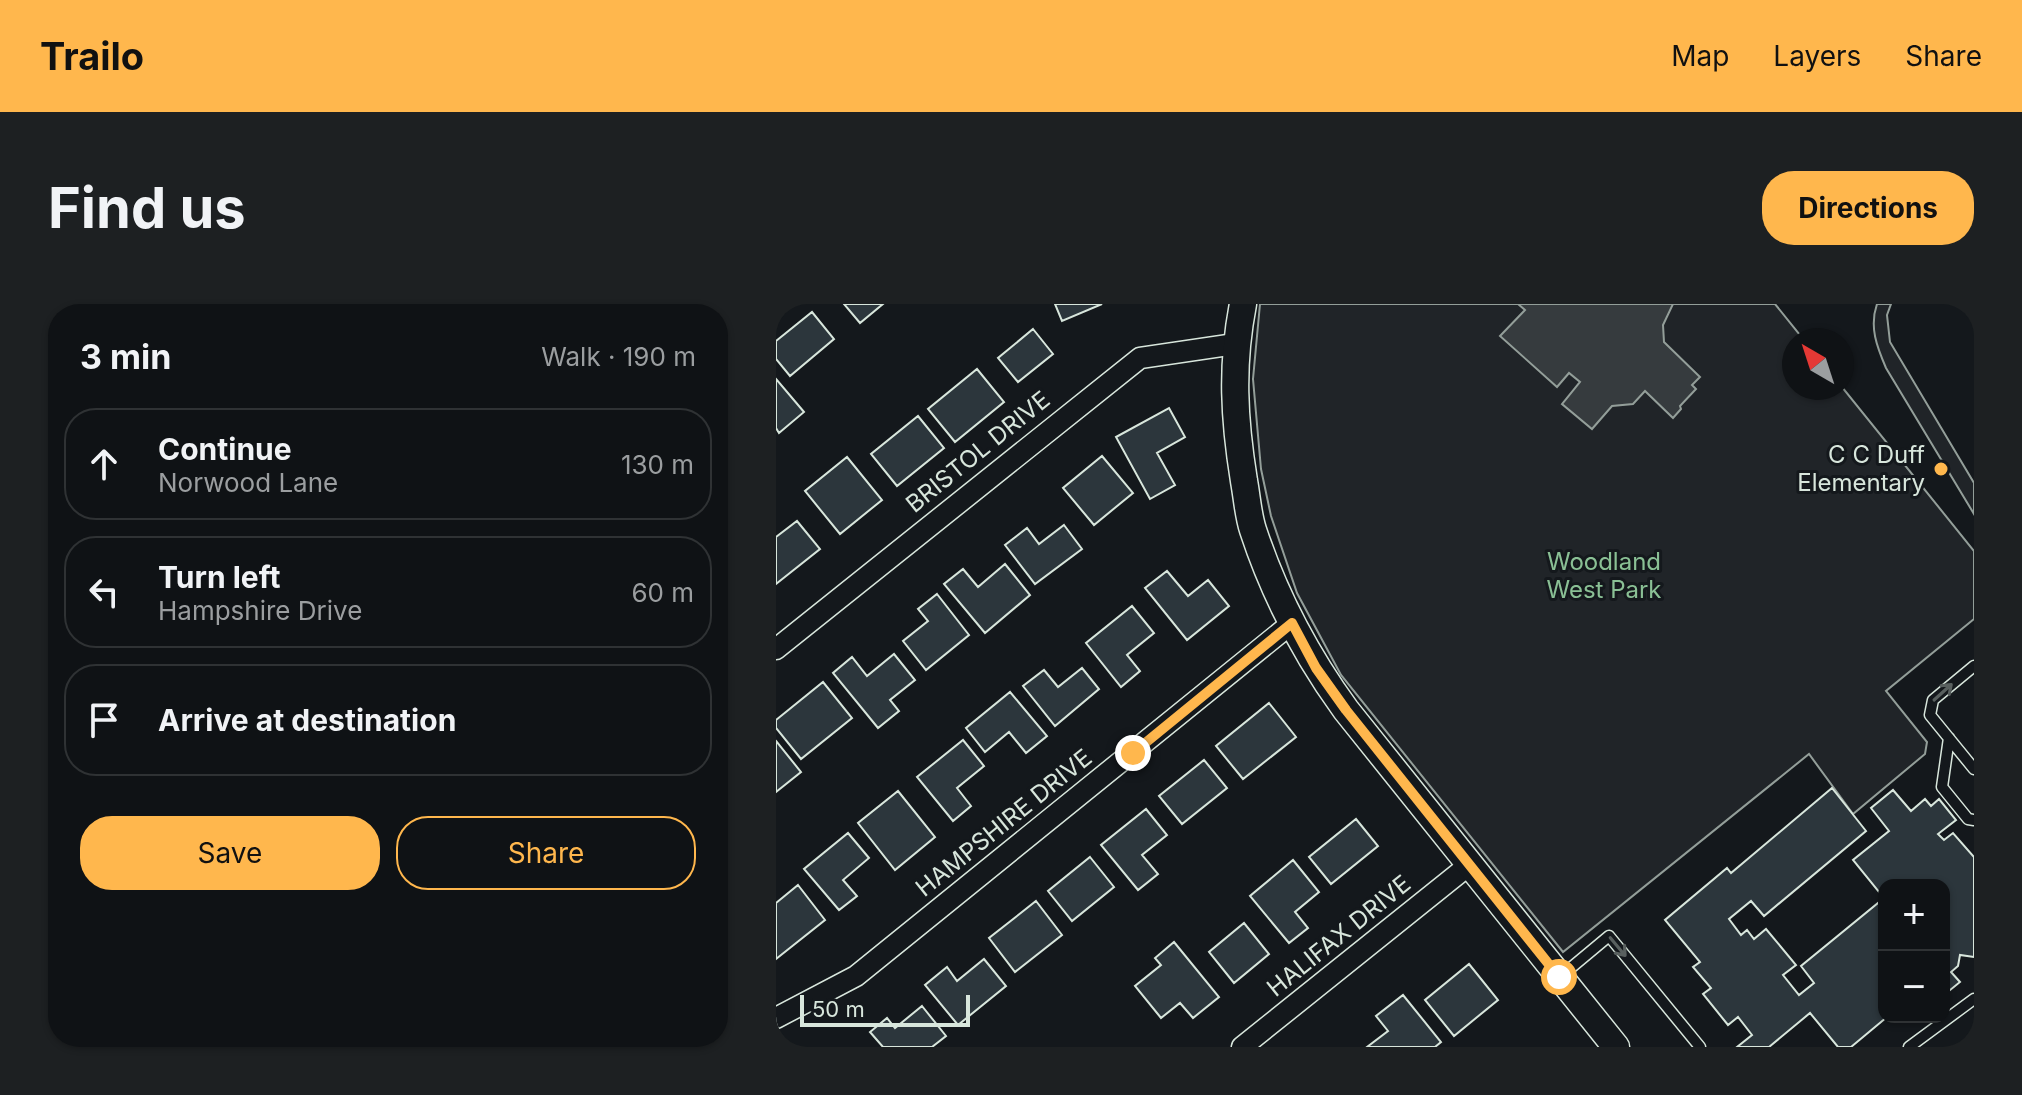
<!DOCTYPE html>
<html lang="en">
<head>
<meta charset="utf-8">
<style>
	body { margin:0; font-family:Inter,sans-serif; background:#1d2022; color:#f1f3f6 }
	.controls { position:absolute; right:24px; bottom:24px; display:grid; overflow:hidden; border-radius:16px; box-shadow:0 2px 6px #0004 }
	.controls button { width:72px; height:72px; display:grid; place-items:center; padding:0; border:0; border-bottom:2px solid #2f3234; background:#0f1215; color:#f1f3f6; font:40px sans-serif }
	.compass { position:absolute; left:1006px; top:24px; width:72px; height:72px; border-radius:50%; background:#0f1215; box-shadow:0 2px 6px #0004; rotate:321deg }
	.scale { position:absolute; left:24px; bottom:20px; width:170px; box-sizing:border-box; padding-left:8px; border:4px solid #d8e6dc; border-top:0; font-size:22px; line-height:28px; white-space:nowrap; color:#d8e6dc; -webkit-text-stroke:6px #14181c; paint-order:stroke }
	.stop { position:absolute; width:24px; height:24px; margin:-18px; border:6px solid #ffb74d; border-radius:50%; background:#fff }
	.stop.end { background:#ffb74d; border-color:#fff; box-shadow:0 2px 8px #0008 }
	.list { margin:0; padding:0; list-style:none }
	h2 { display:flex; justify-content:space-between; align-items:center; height:104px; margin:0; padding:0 32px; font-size:34px }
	h2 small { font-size:26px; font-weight:400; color:#9b9ea0 }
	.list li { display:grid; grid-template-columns:52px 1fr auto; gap:24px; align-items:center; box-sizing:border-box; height:112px; margin:0 16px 16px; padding:0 16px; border:2px solid #2f3234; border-radius:32px }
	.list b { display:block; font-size:30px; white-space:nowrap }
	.list p { margin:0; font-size:26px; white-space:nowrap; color:#9b9ea0 }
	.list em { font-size:26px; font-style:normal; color:#9b9ea0 }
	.actions { display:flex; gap:16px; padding:24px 32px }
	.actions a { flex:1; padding:18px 0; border:2px solid #ffb74d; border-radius:32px; text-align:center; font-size:28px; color:#ffb74d }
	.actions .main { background:#ffb74d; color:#111 }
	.icon { flex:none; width:44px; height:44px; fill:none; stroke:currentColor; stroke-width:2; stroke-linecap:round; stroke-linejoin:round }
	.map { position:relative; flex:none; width:1198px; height:743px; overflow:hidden; border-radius:32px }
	header { display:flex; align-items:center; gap:48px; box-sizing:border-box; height:112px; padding:0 40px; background:#ffb74d; color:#111 }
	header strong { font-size:38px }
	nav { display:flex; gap:44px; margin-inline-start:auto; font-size:28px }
	.intro { display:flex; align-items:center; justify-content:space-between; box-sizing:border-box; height:192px; padding:0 48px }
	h1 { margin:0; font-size:56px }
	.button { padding:20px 36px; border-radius:32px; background:#ffb74d; color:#111; font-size:28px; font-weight:700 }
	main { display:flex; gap:48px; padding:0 48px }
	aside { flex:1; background:#0f1215; border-radius:32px; box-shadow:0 2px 6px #0004 }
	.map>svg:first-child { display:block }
	.green { fill:#202428; stroke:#939e99; stroke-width:2 }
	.water { fill:#363b3e; stroke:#939e99; stroke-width:2 }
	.building { fill:#2c363c; stroke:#d8e6dc; stroke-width:2 }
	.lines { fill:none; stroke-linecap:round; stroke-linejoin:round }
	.service-casing { stroke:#d8e6dc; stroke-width:13 }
	.minor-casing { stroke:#d8e6dc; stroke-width:23 }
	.tertiary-casing { stroke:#d8e6dc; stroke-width:29 }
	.service { stroke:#14181c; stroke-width:10 }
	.minor { stroke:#14181c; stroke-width:20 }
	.tertiary { stroke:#14181c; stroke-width:26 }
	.oneway { stroke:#59605f }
	.route { stroke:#ffb74d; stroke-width:10 }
	.poi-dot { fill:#ffb74d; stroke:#14181c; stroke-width:3 }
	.labels { text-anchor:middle; stroke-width:6; stroke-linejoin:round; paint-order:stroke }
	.street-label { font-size:24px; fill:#d8e6dc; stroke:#14181c }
	.poi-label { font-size:24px; fill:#d8e6dc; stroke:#14181c; text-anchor:end }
	.park-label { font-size:24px; fill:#8ac095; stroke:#14181c }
</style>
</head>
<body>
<header>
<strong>Trailo</strong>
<nav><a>Map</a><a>Layers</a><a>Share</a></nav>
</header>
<div class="intro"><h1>Find us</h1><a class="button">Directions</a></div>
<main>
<aside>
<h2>3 min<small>Walk · 190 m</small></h2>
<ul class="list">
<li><svg class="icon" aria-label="ahead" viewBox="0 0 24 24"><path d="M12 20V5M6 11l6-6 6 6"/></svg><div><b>Continue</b><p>Norwood Lane</p></div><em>130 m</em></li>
<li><svg class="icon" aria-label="left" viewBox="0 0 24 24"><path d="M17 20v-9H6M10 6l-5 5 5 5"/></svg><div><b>Turn left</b><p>Hampshire Drive</p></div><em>60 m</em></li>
<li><svg class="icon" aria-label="arrive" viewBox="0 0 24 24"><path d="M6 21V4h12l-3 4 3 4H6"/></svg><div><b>Arrive at destination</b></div></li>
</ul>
<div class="actions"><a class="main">Save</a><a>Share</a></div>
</aside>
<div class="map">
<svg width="1198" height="743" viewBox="0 0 1198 743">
	<rect width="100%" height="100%" fill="#14181c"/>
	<path class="green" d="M 484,0 L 999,0 L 1028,36 L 1018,36 L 1018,84 L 1066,83 L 1198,247 L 1198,315 L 1110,387 L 1151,438 L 1149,450 L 1077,510 L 1033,450 L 787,648 L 565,371 L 521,289 L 495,212 L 485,165 L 477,75 Z
		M 1101,0 L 1115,0 L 1111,11 L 1114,38 L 1198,179 L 1198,210 L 1110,64 C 1101,43 1093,23 1101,0 Z"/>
	<path class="water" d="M 742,0 L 897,0 L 887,21 L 888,38 L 924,73 L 916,81 L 920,85 L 904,102 L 905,105 L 897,114 L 869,87 L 857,100 L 836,102 L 816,125 L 786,100 L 804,78 L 793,69 L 781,83 L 724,32 L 749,6 Z"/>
	<path class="building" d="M 68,0 L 107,0 L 84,19 Z
		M 279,0 L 326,0 L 286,17 Z
		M 36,8 L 58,35 L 14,72 L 0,55 L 0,37 Z
		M 257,25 L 277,50 L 242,78 L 222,54 Z
		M 201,65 L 228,98 L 179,138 L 152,105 Z
		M 0,75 L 28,108 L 3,129 L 0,124 Z
		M 393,104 L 409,133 L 381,149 L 399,181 L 374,195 L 340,133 Z
		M 142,112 L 168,144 L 121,182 L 95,150 Z
		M 326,152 L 357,189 L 318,221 L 287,184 Z
		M 71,153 L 106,196 L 64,230 L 29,187 Z
		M 21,217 L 44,245 L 0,280 L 0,233 Z
		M 288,221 L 306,245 L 259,280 L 229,241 L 251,224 L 263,240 Z
		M 229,260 L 254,291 L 209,329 L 168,280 L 187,265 L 202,283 Z
		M 391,267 L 412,292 L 432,276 L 453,302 L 411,336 L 369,284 Z
		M 161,290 L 193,331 L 150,366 L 127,337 L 152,317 L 142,305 Z
		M 356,302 L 378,329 L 351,351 L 364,367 L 345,383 L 310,339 Z
		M 118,350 L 139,376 L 114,396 L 123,407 L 102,424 L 57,369 L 76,353 L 91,372 Z
		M 306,364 L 323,385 L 279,422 L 247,382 L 268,366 L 282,383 Z
		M 47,378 L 76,414 L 25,455 L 0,424 L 0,416 Z
		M 234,388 L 271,432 L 250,449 L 233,428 L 209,448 L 190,424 Z
		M 493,399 L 520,433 L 467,475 L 440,442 Z
		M 187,436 L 208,462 L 181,484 L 195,502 L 177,517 L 141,473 Z
		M 0,437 L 25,468 L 0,488 Z
		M 428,456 L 451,484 L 406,520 L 383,492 Z
		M 1056,484 L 1090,527 L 988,612 L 975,597 L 953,615 L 965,631 L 971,626 L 978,635 L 990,625 L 1020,661 L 1007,671 L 1023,691 L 1038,679 L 1025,662 L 1108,594 L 1077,556 L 1113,527 L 1095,504 L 1117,486 L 1135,507 L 1149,495 L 1155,502 L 1163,495 L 1180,516 L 1162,530 L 1168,536 L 1177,529 L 1198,553 L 1198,653 L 1184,651 L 1182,662 L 1175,668 L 1184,678 L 1168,691 L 1168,581 L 1108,581 L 1108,713 L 1111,713 L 1075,743 L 1062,743 L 1034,709 L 993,743 L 961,743 L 976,731 L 962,713 L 952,721 L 927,690 L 935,684 L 917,663 L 924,658 L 889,616 L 951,564 L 955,569 Z
		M 122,487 L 159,533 L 119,566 L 82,519 Z
		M 370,505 L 391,531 L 366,551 L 382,570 L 362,586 L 325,541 Z
		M 580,515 L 602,542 L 555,580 L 533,553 Z
		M 72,529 L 93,554 L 67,576 L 81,592 L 63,606 L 28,565 Z
		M 314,553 L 338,583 L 296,617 L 272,587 Z
		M 517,556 L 543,588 L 519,608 L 532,624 L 513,639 L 474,592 Z
		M 22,581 L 49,616 L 0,655 L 0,599 Z
		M 260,597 L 286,631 L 239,668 L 213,634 Z
		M 468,619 L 493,650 L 458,679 L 433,648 Z
		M 398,638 L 443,693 L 417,714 L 404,699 L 385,714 L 359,682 L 385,661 L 379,654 Z
		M 208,655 L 230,682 L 182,721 L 149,681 L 171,663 L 181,677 Z
		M 693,660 L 722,696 L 678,732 L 649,696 Z
		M 627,691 L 665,738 L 659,743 L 591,743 L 612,727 L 600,712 Z
		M 146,702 L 170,732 L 156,743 L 107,743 L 94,728 L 111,714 L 119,724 Z"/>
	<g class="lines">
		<g class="service-casing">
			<path id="service" d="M 1198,362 L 1157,396 L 1154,411 L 1198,465
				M 1173,434 L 1166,483 L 1192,515 L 1198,516
				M 785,672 L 833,632 L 924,743
				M 1133,743 L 1198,695"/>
		</g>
		<g class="minor-casing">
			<path id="minor" d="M 0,345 L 364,54 L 459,40
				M 0,714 L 80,672 L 516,319
				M 466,743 L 693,561"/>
		</g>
		<g class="tertiary-casing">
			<path id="tertiary" d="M 467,0 C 455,62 458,115 468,177 C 471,193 472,211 477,226 C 498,290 530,351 570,406 L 840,743"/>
		</g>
		<use href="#service" class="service"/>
		<use href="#minor" class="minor"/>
		<use href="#tertiary" class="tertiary"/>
	</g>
	<defs><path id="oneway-shaft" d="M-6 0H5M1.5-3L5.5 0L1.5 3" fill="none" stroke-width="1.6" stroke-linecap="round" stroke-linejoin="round" transform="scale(2)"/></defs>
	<g class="oneway">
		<use href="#oneway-shaft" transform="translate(1167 388) rotate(-42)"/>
		<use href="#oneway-shaft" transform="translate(842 643) rotate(50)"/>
	</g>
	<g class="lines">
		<path class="route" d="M 357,449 L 516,319 L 540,364 L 570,406 L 783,673"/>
	</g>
	<circle class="poi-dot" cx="1165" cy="165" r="8"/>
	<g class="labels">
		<g class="street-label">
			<text transform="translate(202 148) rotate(-39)" y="8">BRISTOL DRIVE</text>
			<text transform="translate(228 519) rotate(-39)" y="8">HAMPSHIRE DRIVE</text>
			<text transform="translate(563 632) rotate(-39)" y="8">HALIFAX DRIVE</text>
		</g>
		<g class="poi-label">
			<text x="1149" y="159">C C Duff<tspan x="1149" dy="28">Elementary</tspan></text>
		</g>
		<g class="park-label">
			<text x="828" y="266">Woodland<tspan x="828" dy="28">West Park</tspan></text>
		</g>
	</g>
</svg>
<div class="controls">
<button>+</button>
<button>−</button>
</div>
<svg class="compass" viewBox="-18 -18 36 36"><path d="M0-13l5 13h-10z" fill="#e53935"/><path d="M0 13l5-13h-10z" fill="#9b9ea0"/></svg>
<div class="scale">50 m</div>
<div class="stop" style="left:783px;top:673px"></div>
<div class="stop end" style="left:357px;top:449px"></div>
</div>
</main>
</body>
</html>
